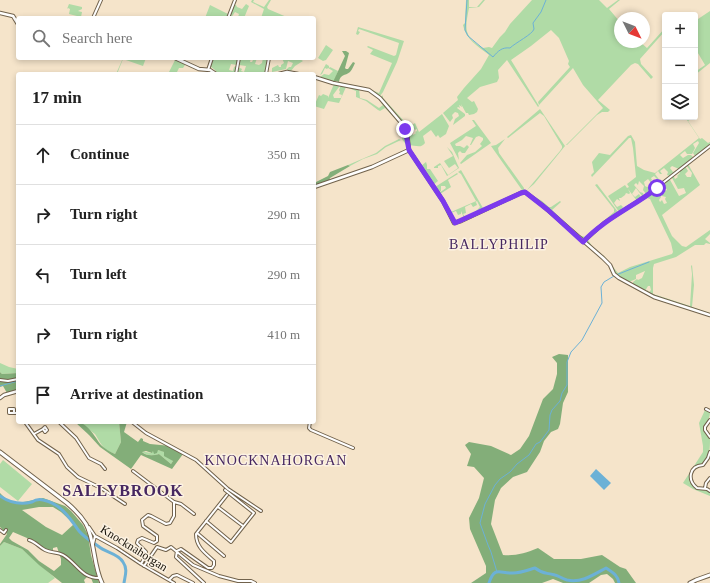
<!DOCTYPE html>
<html lang="en">
<head>
<meta charset="utf-8">
<style>
	body { margin:0; font-family:Georgia,serif; background:#f2f2f2; color:#222 }
	.controls { position:absolute; right:12px; top:12px; display:grid; overflow:hidden; border-radius:4px; box-shadow:0 2px 6px #0003 }
	.controls button { width:36px; height:36px; display:grid; place-items:center; padding:0; border:0; border-bottom:1px solid #e0e0e0; background:#fff; color:#222; font:20px sans-serif }
	.compass { position:absolute; left:614px; top:12px; width:36px; height:36px; border-radius:50%; background:#fff; box-shadow:0 2px 6px #0003; rotate:132deg }
	.stop { position:absolute; width:12px; height:12px; margin:-9px; border:3px solid #7c3aed; border-radius:50%; background:#fff }
	.stop.end { background:#7c3aed; border-color:#fff; box-shadow:0 1px 4px #0008 }
	.list { margin:0; padding:0; list-style:none }
	h2 { display:flex; justify-content:space-between; align-items:center; height:52px; margin:0; padding:0 16px; font-size:17px }
	h2 small { font-size:13px; font-weight:400; color:#767676 }
	.list li { display:grid; grid-template-columns:26px 1fr auto; gap:12px; align-items:center; box-sizing:border-box; height:60px; padding:0 16px; border-top:1px solid #e0e0e0 }
	.list b { display:block; font-size:15px; white-space:nowrap }
	.list em { font-size:13px; font-style:normal; color:#767676 }
	.icon { flex:none; width:22px; height:22px; fill:none; stroke:currentColor; stroke-width:2; stroke-linecap:round; stroke-linejoin:round }
	.map { position:relative; flex:none; width:710px; height:583px; overflow:hidden }
	.search { position:absolute; background:#fff; box-shadow:0 2px 6px #0003; left:16px; top:16px; width:300px; height:44px; display:flex; align-items:center; gap:10px; box-sizing:border-box; padding:0 14px; border-radius:4px; color:#767676; font-size:15px }
	.panel { position:absolute; background:#fff; box-shadow:0 2px 6px #0003; left:16px; top:72px; width:300px; height:352px; border-radius:4px }
	.map>svg:first-child { display:block }
	.green { fill:#b0dba6 }
	.forest { fill:#83ae79; fill-rule:evenodd }
	.water { fill:#6cb1d6 }
	.lines { fill:none; stroke-linecap:round; stroke-linejoin:round }
	.stream { stroke:#6cb1d6; stroke-width:1 }
	.river { stroke:#6cb1d6; stroke-width:3 }
	.minor-casing { stroke:#71624c; stroke-width:4 }
	.tertiary-casing { stroke:#71624c; stroke-width:4.5 }
	.secondary-casing { stroke:#71624c; stroke-width:5 }
	.minor { stroke:#fff; stroke-width:2 }
	.tertiary { stroke:#fff; stroke-width:2.5 }
	.secondary { stroke:#fff; stroke-width:3 }
	.route { stroke:#7c3aed; stroke-width:5 }
	.labels { text-anchor:middle; stroke-width:3; stroke-linejoin:round; paint-order:stroke }
	.street-label { font-size:12px; fill:#151007; stroke:#fcf2e2 }
	.quarter-label { font-size:14px; letter-spacing:1px; fill:#462760; stroke:#fcf2e2 }
	.district-label { font-size:16px; font-weight:bold; letter-spacing:1px; fill:#462760; stroke:#fcf2e2 }
</style>
</head>
<body>
<div class="map">
<svg width="710" height="583" viewBox="0 0 710 583">
	<rect width="100%" height="100%" fill="#f5e4ca"/>
	<path class="green" d="M 252,0 L 254,0 L 253,2 L 264,7 L 269,0 L 271,0 L 267,7 L 268,9 L 289,18 L 261,18 L 264,9 L 251,2 Z
		M 466,0 L 469,0 L 469,7 L 477,7 L 483,0 L 485,0 L 479,7 L 469,8 C 465,29 463,36 483,48 L 489,47 L 492,48 L 500,37 L 505,32 L 510,24 L 532,0 L 599,0 L 607,8 L 618,0 L 620,0 L 609,9 L 620,22 L 620,42 L 640,42 L 647,48 L 665,28 L 665,31 L 640,59 L 641,64 L 653,77 L 651,79 L 638,64 L 635,63 L 631,65 L 598,100 L 610,110 L 608,112 L 602,112 L 597,115 L 567,145 L 566,145 L 603,108 L 583,85 L 573,68 L 539,105 L 538,102 L 570,67 L 568,64 L 569,61 L 559,38 L 551,30 L 531,46 L 511,60 L 539,106 L 538,107 L 507,60 L 498,70 L 499,78 L 497,82 L 480,87 L 467,98 L 472,102 L 474,101 L 478,109 L 477,112 L 474,114 L 469,115 L 468,113 L 466,113 L 461,104 L 462,107 L 459,105 L 460,108 L 458,107 L 457,108 L 465,114 L 465,116 L 453,125 L 455,119 L 459,116 L 458,113 L 455,112 L 452,115 L 453,118 L 450,122 L 443,113 L 458,100 L 457,97 L 464,88 L 481,69 L 489,55 C 478,46 466,40 463,25 L 465,23 C 465,22 466,3 466,0 Z
		M 69,4 L 82,7 L 82,9 L 78,11 L 82,12 L 81,17 L 69,14 L 70,9 L 68,8 L 67,9 Z
		M 246,4 L 249,6 L 244,18 L 233,18 L 238,17 L 239,14 L 235,12 L 231,18 L 229,16 L 233,5 L 236,5 L 237,7 L 242,9 Z
		M 210,5 L 228,14 L 226,18 L 205,18 Z
		M 710,11 L 710,63 L 695,75 L 695,72 L 705,65 L 695,48 L 695,21 Z
		M 358,27 L 404,41 L 397,62 L 383,92 L 380,96 L 372,91 L 338,83 L 339,82 L 367,88 L 379,93 L 392,63 L 370,54 L 373,50 L 367,47 L 368,46 L 394,56 L 396,55 L 399,43 L 359,29 L 358,31 L 360,32 L 358,35 L 356,34 Z
		M 326,45 L 333,50 L 326,60 L 323,61 L 318,58 Z
		M 123,58 L 130,58 L 130,59 L 130,58 L 146,58 L 143,66 L 123,59 L 117,74 L 116,74 Z
		M 214,58 L 238,58 L 237,65 L 231,64 L 229,70 L 233,71 L 234,67 L 236,66 L 235,74 L 218,74 L 215,70 L 210,66 Z
		M 240,58 L 246,59 L 247,58 L 251,58 L 250,62 L 252,62 L 254,58 L 257,58 L 255,64 L 259,65 L 262,63 L 263,58 L 266,58 L 267,59 L 265,74 L 237,74 L 238,67 L 242,69 L 241,71 L 244,72 L 246,66 L 239,65 Z
		M 282,58 L 298,58 L 303,61 L 295,66 L 291,71 L 287,71 L 287,69 L 289,67 L 291,67 L 293,63 L 288,61 L 286,69 L 272,72 L 272,68 L 278,65 L 279,67 L 281,67 L 281,65 L 284,63 Z
		M 175,60 L 177,60 L 184,63 L 185,65 L 183,68 L 179,68 L 177,72 L 182,74 L 168,74 Z
		M 326,64 L 329,66 L 329,68 L 330,67 L 338,71 L 334,82 L 320,77 L 324,74 L 329,75 L 333,71 L 328,68 L 327,69 L 325,68 L 322,74 L 320,75 Z
		M 334,84 L 338,85 L 339,87 L 333,95 L 334,98 L 341,98 L 342,95 L 339,94 L 340,92 L 339,90 L 341,85 L 359,89 L 360,98 L 367,100 L 379,108 L 383,105 L 381,103 L 382,102 C 396,118 406,123 407,146 L 402,139 L 404,131 L 401,124 L 385,108 L 380,111 L 378,110 L 366,101 L 356,97 L 356,91 L 346,87 L 339,103 L 328,101 L 324,109 L 314,106 L 319,95 L 321,96 L 323,94 L 328,96 L 328,98 Z
		M 383,95 L 383,98 L 405,122 L 408,128 L 415,123 L 419,132 L 442,114 L 449,126 L 446,134 L 440,138 L 438,135 L 436,137 L 431,130 L 423,136 L 425,143 C 421,149 415,145 408,145 L 408,136 L 411,133 L 413,135 L 416,133 L 415,132 L 417,131 L 417,129 L 415,130 L 413,128 L 408,134 L 403,123 L 381,98 Z
		M 540,109 L 565,146 L 534,184 L 527,190 L 560,151 L 562,148 L 562,146 L 544,116 L 540,113 L 508,138 L 507,137 Z
		M 685,117 L 687,117 L 688,119 L 694,117 L 688,121 L 700,139 L 702,138 L 708,143 L 710,142 L 710,144 L 695,156 L 693,153 L 699,143 L 698,141 L 693,144 L 695,148 L 692,154 L 687,154 L 685,151 L 680,155 L 683,158 L 688,155 L 691,155 L 693,157 L 679,169 L 672,166 L 670,168 L 673,172 L 677,170 L 670,176 L 667,175 L 668,172 L 664,168 L 660,171 L 662,174 L 660,174 L 658,171 L 655,174 L 661,182 L 657,185 L 655,183 L 658,180 L 654,176 L 651,178 L 652,180 L 651,181 L 654,186 L 648,179 L 644,182 L 645,186 L 647,187 L 651,185 L 653,188 L 646,194 L 643,190 L 644,186 L 639,181 L 638,185 L 636,183 L 634,185 L 640,192 L 643,193 L 644,196 L 642,196 L 636,188 L 632,194 L 635,197 L 639,194 L 641,197 L 637,201 L 628,189 L 630,193 L 629,194 L 626,193 L 625,195 L 621,198 L 619,198 L 620,201 L 617,199 L 614,203 L 617,207 L 621,205 L 623,207 L 619,212 L 608,196 L 625,185 L 627,188 L 629,187 L 627,184 L 636,177 L 633,148 L 631,138 L 629,138 L 592,177 L 591,175 L 594,172 L 592,162 L 599,153 L 610,155 L 628,136 L 631,135 L 635,142 L 637,166 L 644,170 L 655,173 L 699,138 Z
		M 472,120 L 474,120 L 491,143 L 461,164 L 460,163 L 467,155 L 475,152 L 482,146 L 480,144 L 483,140 L 483,138 L 479,136 L 476,137 L 471,145 L 470,145 L 473,138 L 466,136 L 462,140 L 455,144 L 456,146 L 460,146 L 464,148 L 467,145 L 469,147 L 465,153 L 462,153 L 460,151 L 458,153 L 459,160 L 450,143 L 476,126 Z
		M 399,139 L 401,140 L 386,147 L 377,154 L 363,159 L 350,166 L 348,165 L 376,153 L 385,146 Z
		M 505,139 L 498,148 L 499,153 L 524,188 L 524,191 L 473,214 L 480,207 L 477,201 L 474,203 L 476,202 L 477,205 L 473,207 L 471,204 L 465,207 L 466,213 L 463,214 L 465,217 L 464,218 L 461,211 L 461,214 L 458,215 L 456,211 L 451,213 L 451,216 L 439,193 L 446,188 L 445,186 L 441,186 L 441,191 L 438,193 L 435,187 L 457,173 L 458,174 L 448,180 L 451,187 L 440,194 L 451,212 L 474,202 L 476,201 L 461,174 L 458,172 L 461,170 L 483,208 L 522,190 L 491,146 L 496,145 Z
		M 447,147 L 452,152 L 459,168 L 447,176 L 441,165 L 438,166 L 438,168 L 434,168 L 434,167 L 440,163 L 448,175 L 458,168 L 455,164 L 449,168 L 444,161 L 453,156 Z
		M 426,162 L 427,165 L 427,169 L 430,169 L 438,181 L 433,185 L 421,166 Z
		M 688,164 L 700,185 L 662,215 L 672,236 L 682,246 L 686,247 L 710,230 L 710,234 L 705,239 L 710,243 L 710,244 L 706,243 L 704,245 L 695,245 L 676,257 L 654,264 L 653,268 L 653,294 L 690,306 L 692,274 L 691,266 L 692,265 L 694,285 L 692,307 L 710,313 L 710,315 L 657,297 L 647,292 L 647,290 L 649,292 L 651,290 L 650,286 L 648,286 L 645,291 L 633,284 L 633,282 L 637,279 L 638,280 L 642,278 L 645,271 L 636,275 L 636,279 L 629,282 L 614,273 L 611,265 L 585,241 L 604,224 L 622,211 L 622,212 L 605,225 L 588,240 L 592,246 L 605,257 L 618,273 L 630,267 L 672,254 L 673,252 L 671,243 L 650,199 L 647,198 L 624,212 L 623,211 L 651,193 L 656,195 L 659,193 L 657,191 L 654,193 L 653,191 L 656,189 L 661,197 L 659,200 L 660,202 L 662,200 L 664,204 L 667,203 L 665,199 L 666,197 L 662,196 L 659,191 L 660,190 L 662,191 L 664,189 L 665,191 L 667,190 L 663,183 L 669,178 L 679,196 L 686,193 L 684,188 L 678,189 L 671,176 L 673,175 L 675,179 L 678,177 L 677,176 L 680,173 L 679,170 L 685,166 L 688,171 L 685,174 L 687,177 L 691,177 L 693,180 L 691,177 L 692,173 L 686,165 Z
		M 597,184 L 618,212 L 584,240 L 527,192 L 542,201 L 549,207 L 551,207 L 560,201 L 561,202 L 552,210 L 579,235 L 585,237 L 614,212 L 614,209 L 595,185 Z
		M 0,363 L 9,367 L 18,369 L 18,373 L 2,374 L 0,372 Z
		M 705,410 L 710,412 C 710,424 698,428 710,437 C 710,449 710,456 703,465 L 699,466 L 692,472 L 691,482 L 698,488 L 705,488 L 710,491 L 710,496 L 693,489 L 683,483 L 703,452 L 703,446 L 699,423 Z
		M 78,422 L 119,422 L 121,442 L 115,454 L 106,450 L 101,444 L 95,434 Z
		M 158,450 L 165,452 L 173,461 L 171,464 L 159,454 C 153,456 146,456 141,451 L 151,453 L 153,451 Z
		M 3,460 L 32,484 L 18,501 L 0,487 L 0,464 Z
		M 4,542 L 22,549 L 55,578 L 48,583 L 0,583 L 0,546 Z"/>
	<path class="forest" d="M 342,51 L 346,51 L 349,53 L 345,68 L 346,69 L 348,69 L 353,62 L 355,63 C 354,65 352,70 350,72 C 345,76 340,74 339,82 L 336,81 L 335,82 L 333,82 L 345,56 Z
		M 348,165 L 350,166 L 330,178 L 329,181 L 314,186 L 314,183 L 328,176 L 330,172 Z
		M 559,354 L 568,355 L 568,392 L 563,403 L 560,424 L 558,429 L 551,432 L 544,441 L 540,452 L 527,472 L 513,477 L 501,488 L 495,500 L 491,524 L 503,555 C 516,556 526,553 538,548 L 554,559 L 581,559 L 602,555 L 620,567 L 626,569 L 636,583 L 615,583 L 613,579 L 607,574 L 601,575 L 589,583 L 563,583 L 553,579 L 542,583 L 471,583 L 486,573 L 486,566 L 470,529 L 469,518 L 479,498 L 484,478 L 474,467 L 467,466 L 471,454 L 465,445 L 469,442 L 491,446 L 511,455 L 520,449 L 529,436 L 543,399 L 553,389 L 557,374 L 557,363 L 552,357 Z
		M 0,372 L 2,374 L 18,373 L 18,379 L 8,381 L 0,379 Z
		M 18,380 L 18,390 L 7,393 L 3,386 L 0,387 L 0,381 L 6,382 Z
		M 75,422 C 88,422 94,436 101,445 C 105,449 110,452 115,454 L 121,442 L 119,422 L 127,422 L 124,432 L 138,442 L 141,438 L 143,439 L 143,441 L 150,444 L 171,446 L 183,454 L 172,469 L 141,455 L 131,469 L 100,447 L 89,435 ZM 158,450 L 164,452 L 164,456 L 173,461 L 171,464 L 159,454 C 153,456 146,456 142,452 L 146,451 L 152,453 L 153,451 L 154,454 L 157,453 Z
		M 0,493 L 7,500 L 19,503 L 43,498 L 65,506 L 71,511 L 83,525 L 88,535 L 91,555 L 99,583 L 93,583 L 91,578 L 88,576 L 84,580 L 85,583 L 62,583 L 39,565 L 22,549 L 4,542 L 0,546 L 0,544 L 7,534 L 0,527 ZM 39,507 L 53,507 L 61,512 L 74,524 L 62,535 L 46,527 L 22,510 ZM 13,532 L 27,538 L 48,553 L 53,552 L 53,548 L 57,547 L 61,559 L 61,565 L 54,571 L 39,561 L 28,550 L 12,541 L 9,538 Z"/>
	<path class="water" d="M 596,469 L 611,483 L 604,490 L 590,476 Z"/>
	<g class="lines">
		<path class="stream" d="M 467,0 L 465,30 L 468,36 L 493,57 C 498,51 502,47 510,48 C 515,43 533,34 534,29 C 534,27 533,25 533,23 L 541,12 L 546,0
			M 616,275 L 649,262
			M 0,386 L 18,381
			M 497,572 L 491,552 L 488,545 L 480,523 L 485,504 L 495,485 L 500,479 L 510,472 L 517,464 L 529,455 L 536,444 L 540,442 L 549,430 L 550,415 L 552,410 L 560,401 L 562,393 L 567,385 L 567,362 L 571,352 L 582,340 L 602,303 L 601,287 L 604,282 L 614,276"/>
		<path class="river" d="M 0,496 C 10,503 20,505 32,502 C 35,500 39,499 43,500 C 60,503 70,518 79,531 C 84,537 92,542 98,546 C 106,553 118,553 123,562 C 128,569 125,576 124,583
			M 489,583 C 495,565 500,574 513,573 C 521,573 528,570 535,568 C 544,575 545,572 555,575 C 559,576 563,579 567,580 C 582,583 593,575 606,568 C 612,572 618,575 619,583"/>
		<g class="minor-casing">
			<path id="minor" d="M 93,18 L 101,0
				M 228,18 L 235,0
				M 208,70 L 212,58
				M 236,74 L 239,58
				M 266,74 L 269,58
				M 583,242 L 604,223 L 646,196 L 710,146
				M 0,380 L 8,381 L 18,379
				M 9,409 L 14,409 L 14,413 L 9,413 Z
				M 706,409 L 710,411
				M 314,412 L 314,415
				M 14,413 L 18,413
				M 710,420 L 705,427 L 705,430 L 710,437
				M 25,422 L 38,440 L 59,454 L 67,467 L 78,477 L 101,488 L 125,504
				M 59,422 L 76,438 L 89,458 L 101,464 L 105,469
				M 132,422 L 146,433 L 196,460 L 228,489 L 261,511
				M 310,422 L 309,428 L 311,430 L 353,448
				M 45,427 L 47,430 L 45,432 L 43,429 Z
				M 34,434 L 43,429
				M 710,452 L 708,458 L 703,465 C 689,466 687,480 697,488 L 707,489 L 710,491
				M 133,471 L 174,502 L 181,504 L 194,514
				M 705,488 L 706,483 L 710,478
				M 218,507 L 243,526
				M 206,521 L 231,542 L 254,513 L 225,490
				M 89,527 L 95,536 L 117,548 L 141,564 L 174,583
				M 0,530 L 4,533 L 6,530
				M 197,533 L 224,556
				M 29,540 C 36,542 39,547 45,550 C 51,553 58,552 63,555 C 77,563 81,578 99,578
				M 93,544 L 95,536
				M 141,564 L 146,555 L 146,552 L 137,543 L 138,540 L 142,538 L 154,543 L 157,541 L 157,536 L 143,526 L 142,520 L 148,515 L 151,516 L 166,524 L 170,523 L 174,516 L 174,502
				M 144,566 L 157,547 L 166,550 L 171,547 L 193,565 L 219,576 L 238,581 L 251,581 L 255,583
				M 169,580 L 173,576 L 177,575 L 193,583
				M 204,583 L 176,557 L 177,551 L 181,549 L 208,568 L 212,568 L 214,565 L 214,561 C 205,553 196,547 196,534 L 227,495"/>
		</g>
		<g class="tertiary-casing">
			<path id="tertiary" d="M 0,13 L 13,16 L 18,24
				M 175,58 L 199,69 L 210,70 L 216,74
				M 279,74 L 287,72 L 298,74
				M 314,77 L 333,83 L 369,90 L 380,98 L 404,126 L 407,133 L 409,150 L 443,201 L 454,223 L 461,221 L 521,193 L 525,192 L 542,205 L 603,258 L 610,265 L 614,274 L 619,278 L 654,297 L 710,315
				M 314,187 L 372,167 L 409,150
				M 0,398 L 4,395 L 18,391"/>
		</g>
		<g class="secondary-casing">
			<path id="secondary" d="M 0,452 L 67,503 C 74,509 81,516 86,524 C 95,540 93,565 102,583
				M 690,583 L 696,580 L 710,575"/>
		</g>
		<use href="#minor" class="minor"/>
		<use href="#tertiary" class="tertiary"/>
		<use href="#secondary" class="secondary"/>
	</g>
	<g class="lines">
		<path class="route" d="M 405,129 L 409,150 L 443,201 L 455,223 L 521,193 L 525,192 L 548,210 L 583,242 C 604,219 633,207 657,188"/>
	</g>
	<g class="labels">
		<g class="street-label">
			<text transform="translate(134 548) rotate(32)" y="4">Knocknahorgan</text>
		</g>
		<g class="quarter-label">
			<text x="499" y="249">BALLYPHILIP</text>
			<text x="276" y="465">KNOCKNAHORGAN</text>
		</g>
		<g class="district-label">
			<text x="123" y="496">SALLYBROOK</text>
		</g>
	</g>
</svg>
<div class="controls">
<button>+</button>
<button>−</button>
<button><svg class="icon" aria-label="layers" viewBox="0 0 24 24"><path d="M12 4l9 5-9 5-9-5zM3 14l9 5 9-5"/></svg></button>
</div>
<svg class="compass" viewBox="-18 -18 36 36"><path d="M0-13l5 13h-10z" fill="#e53935"/><path d="M0 13l5-13h-10z" fill="#767676"/></svg>
<div class="stop" style="left:657px;top:188px"></div>
<div class="stop end" style="left:405px;top:129px"></div>
<div class="search"><svg class="icon" aria-label="search" viewBox="0 0 24 24"><circle cx="10" cy="10" r="6"/><path d="M15 15l6 6"/></svg>Search here</div>
<section class="panel">
<h2>17 min<small>Walk · 1.3 km</small></h2>
<ul class="list">
<li><svg class="icon" aria-label="ahead" viewBox="0 0 24 24"><path d="M12 20V5M6 11l6-6 6 6"/></svg><div><b>Continue</b></div><em>350 m</em></li>
<li><svg class="icon" aria-label="right" viewBox="0 0 24 24"><path d="M7 20v-9h11M14 6l5 5-5 5"/></svg><div><b>Turn right</b></div><em>290 m</em></li>
<li><svg class="icon" aria-label="left" viewBox="0 0 24 24"><path d="M17 20v-9H6M10 6l-5 5 5 5"/></svg><div><b>Turn left</b></div><em>290 m</em></li>
<li><svg class="icon" aria-label="right" viewBox="0 0 24 24"><path d="M7 20v-9h11M14 6l5 5-5 5"/></svg><div><b>Turn right</b></div><em>410 m</em></li>
<li><svg class="icon" aria-label="arrive" viewBox="0 0 24 24"><path d="M6 21V4h12l-3 4 3 4H6"/></svg><div><b>Arrive at destination</b></div></li>
</ul>
</section>
</div>
</body>
</html>
